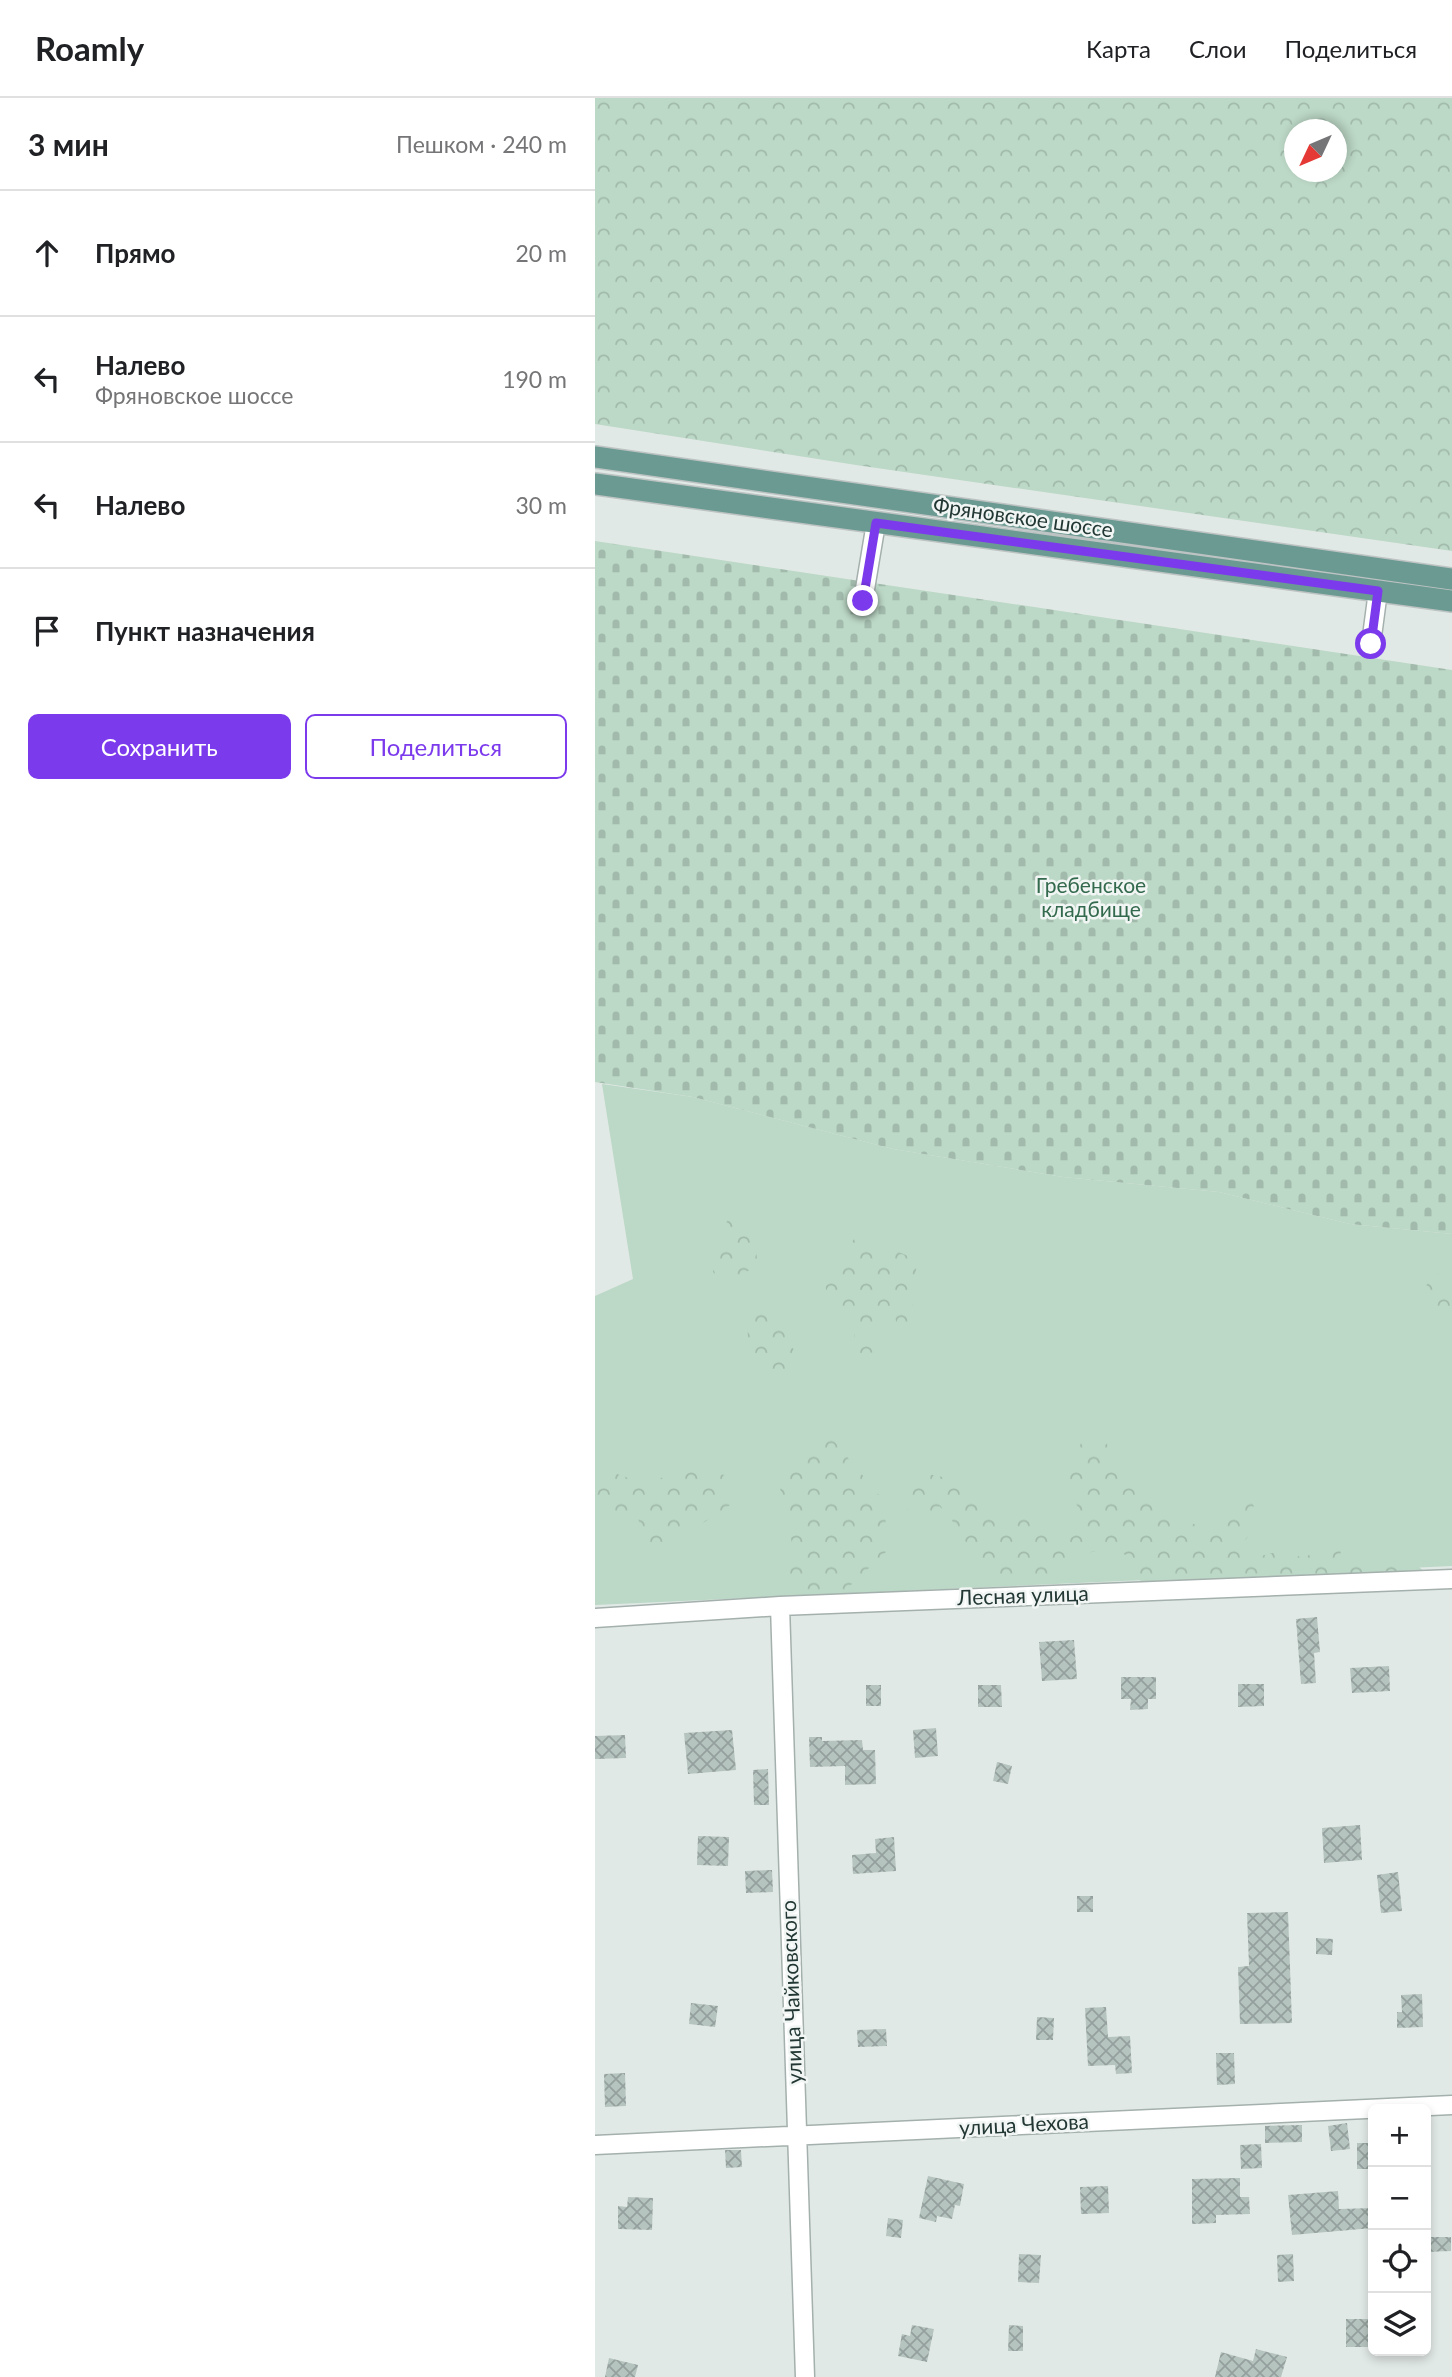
<!DOCTYPE html>
<html lang="ru">
<head>
<meta charset="utf-8">
<style>
	body { margin:0; font-family:Lato,sans-serif; background:#f6f6f6; color:#202124 }
	.controls { position:absolute; right:21px; bottom:21px; display:grid; overflow:hidden; border-radius:10px; box-shadow:0 4px 10px #0003 }
	.controls button { width:63px; height:63px; display:grid; place-items:center; padding:0; border:0; border-bottom:2px solid #e0e0e0; background:#fff; color:#202124; font:35px sans-serif }
	.compass { position:absolute; left:689px; top:21px; width:63px; height:63px; border-radius:50%; background:#fff; box-shadow:0 4px 10px #0003; rotate:226deg }
	.stop { position:absolute; width:21px; height:21px; margin:-16px; border:5px solid #7c3aed; border-radius:50%; background:#fff }
	.stop.end { background:#7c3aed; border-color:#fff; box-shadow:0 2px 7px #0008 }
	.list { margin:0; padding:0; list-style:none }
	h2 { display:flex; justify-content:space-between; align-items:center; height:91px; margin:0; padding:0 28px; font-size:30px }
	h2 small { font-size:23px; font-weight:400; color:#757577 }
	.list li { display:grid; grid-template-columns:46px 1fr auto; gap:21px; align-items:center; box-sizing:border-box; height:126px; padding:0 28px; border-top:2px solid #e0e0e0 }
	.list b { display:block; font-size:26px; white-space:nowrap }
	.list p { margin:0; font-size:23px; white-space:nowrap; color:#757577 }
	.list em { font-size:23px; font-style:normal; color:#757577 }
	.actions { display:flex; gap:14px; padding:21px 28px }
	.actions a { flex:1; padding:16px 0; border:2px solid #7c3aed; border-radius:10px; text-align:center; font-size:24px; color:#7c3aed }
	.actions .main { background:#7c3aed; color:#fff }
	.icon { flex:none; width:38px; height:38px; fill:none; stroke:currentColor; stroke-width:2; stroke-linecap:round; stroke-linejoin:round }
	.map { position:relative; flex:none; width:857px; height:2279px; overflow:hidden }
	header { display:flex; align-items:center; gap:42px; box-sizing:border-box; height:98px; padding:0 35px; background:#fff; border-bottom:2px solid #e0e0e0 }
	header strong { font-size:33px }
	nav { display:flex; gap:38px; margin-inline-start:auto; font-size:24px }
	main { display:flex }
	aside { flex:1; background:#fff }
	.map>svg:first-child { display:block }
	.green { fill:#bcd8c6 }
	.forest { fill:url(#forest-crowns); fill-rule:evenodd }
	.cemetery { fill:url(#cemetery-stones) }
	.building { fill:url(#building-cross-hatch) }
	.lines { fill:none; stroke-linecap:round; stroke-linejoin:round }
	.minor-casing { stroke:#a4b0ad; stroke-width:21 }
	.major-casing { stroke:#bdc3c2; stroke-width:24 }
	.minor { stroke:#fff; stroke-width:18 }
	.major { stroke:#6b9a92; stroke-width:21 }
	.route { stroke:#7c3aed; stroke-width:9 }
	.labels { text-anchor:middle; stroke-width:5; stroke-linejoin:round; paint-order:stroke }
	.street-label { font-size:21px; fill:#233834; stroke:#f1f6f4 }
	.park-label { font-size:21px; fill:#33694d; stroke:#f1f6f4 }
</style>
</head>
<body>
<header>
<strong>Roamly</strong>
<nav><a>Карта</a><a>Слои</a><a>Поделиться</a></nav>
</header>
<main>
<aside>
<h2>3 мин<small>Пешком · 240 m</small></h2>
<ul class="list">
<li><svg class="icon" aria-label="ahead" viewBox="0 0 24 24"><path d="M12 20V5M6 11l6-6 6 6"/></svg><div><b>Прямо</b></div><em>20 m</em></li>
<li><svg class="icon" aria-label="left" viewBox="0 0 24 24"><path d="M17 20v-9H6M10 6l-5 5 5 5"/></svg><div><b>Налево</b><p>Фряновское шоссе</p></div><em>190 m</em></li>
<li><svg class="icon" aria-label="left" viewBox="0 0 24 24"><path d="M17 20v-9H6M10 6l-5 5 5 5"/></svg><div><b>Налево</b></div><em>30 m</em></li>
<li><svg class="icon" aria-label="arrive" viewBox="0 0 24 24"><path d="M6 21V4h12l-3 4 3 4H6"/></svg><div><b>Пункт назначения</b></div></li>
</ul>
<div class="actions"><a class="main">Сохранить</a><a>Поделиться</a></div>
</aside>
<div class="map">
<svg width="857" height="2279" viewBox="0 0 857 2279">
	<defs>
		<pattern id="forest-crowns" width="20" height="18" patternUnits="userSpaceOnUse" patternTransform="scale(1.75)"><rect width="20" height="18" fill="#bcd8c6"/><path d="M2 6a3 3 0 1 1 6 0M12 15a3 3 0 1 1 6 0" fill="none" stroke="#a1baab"/></pattern>
		<pattern id="cemetery-stones" width="16" height="16" patternUnits="userSpaceOnUse" patternTransform="scale(1.75)"><rect width="16" height="16" fill="#bcd8c6"/><path d="M2 7V4a2 2 0 0 1 4 0v3zM10 15v-3a2 2 0 0 1 4 0v3z" fill="#a1baab"/></pattern>
		<pattern id="building-cross-hatch" width="8" height="8" patternUnits="userSpaceOnUse" patternTransform="scale(1.75)"><rect width="8" height="8" fill="#b6c4c0"/><path d="M0 0l8 8M0 8l8-8" fill="none" stroke="#94a09d"/></pattern>
	</defs>
	<rect width="100%" height="100%" fill="#e1e9e6"/>
	<path class="green" d="M 7,986 L 98,999 L 298,1051 L 468,1079 L 624,1094 L 755,1126 L 857,1136 L 857,1468 L 0,1507 L 0,1198 L 38,1181 Z"/>
	<path class="forest" d="M 0,0 L 857,0 L 857,453 L 261,367 L 0,326 ZM 699,32 L 741,32 L 741,74 L 699,74 Z
		M 135,1114 L 157,1124 L 163,1168 L 128,1185 L 118,1174 L 126,1141 Z
		M 263,1136 L 322,1162 L 316,1226 L 303,1229 L 298,1214 L 277,1224 L 281,1254 L 262,1257 L 256,1211 L 233,1203 L 229,1180 Z
		M 838,1176 L 857,1178 L 857,1215 L 840,1213 L 825,1198 Z
		M 175,1211 L 210,1271 L 177,1284 L 154,1255 L 152,1223 Z
		M 234,1337 L 289,1403 L 293,1452 L 240,1502 L 193,1504 L 197,1445 L 185,1390 L 213,1347 Z
		M 488,1341 L 510,1344 L 550,1394 L 558,1410 L 609,1430 L 630,1418 L 642,1398 L 657,1402 L 663,1424 L 644,1451 L 659,1460 L 692,1451 L 708,1461 L 745,1436 L 746,1453 L 743,1466 L 818,1462 L 827,1472 L 818,1476 L 546,1487 L 542,1462 L 515,1450 L 474,1459 L 467,1479 L 403,1478 L 369,1442 L 353,1416 L 344,1408 L 334,1421 L 312,1412 L 316,1393 L 328,1375 L 372,1384 L 397,1419 L 444,1422 L 478,1439 L 487,1419 L 470,1380 Z
		M 0,1368 L 47,1385 L 92,1373 L 131,1377 L 135,1407 L 81,1443 L 52,1446 L 42,1418 L 0,1408 Z"/>
	<path class="cemetery" d="M 0,443 L 857,572 L 857,1136 L 755,1126 L 624,1094 L 468,1079 L 298,1051 L 98,999 L 0,984 Z"/>
	<path class="building" d="M 722,1519 L 725,1554 L 719,1555 L 721,1585 L 706,1586 L 701,1521 Z
		M 479,1542 L 482,1581 L 447,1583 L 444,1544 Z
		M 794,1568 L 795,1593 L 757,1595 L 755,1570 Z
		M 526,1579 L 561,1579 L 561,1601 L 553,1601 L 553,1611 L 535,1612 L 536,1601 L 526,1601 Z
		M 643,1586 L 669,1586 L 669,1608 L 643,1609 Z
		M 271,1587 L 286,1587 L 286,1608 L 271,1608 Z
		M 383,1587 L 406,1587 L 407,1609 L 383,1609 Z
		M 341,1630 L 343,1658 L 320,1660 L 318,1632 Z
		M 137,1632 L 141,1672 L 93,1676 L 89,1635 Z
		M 30,1637 L 31,1660 L 0,1661 L 0,1638 Z
		M 214,1639 L 227,1639 L 227,1643 L 267,1642 L 268,1652 L 280,1652 L 281,1686 L 250,1687 L 250,1668 L 215,1669 Z
		M 402,1664 L 417,1668 L 413,1686 L 398,1683 Z
		M 173,1671 L 174,1707 L 159,1707 L 158,1672 Z
		M 765,1727 L 767,1762 L 729,1765 L 727,1730 Z
		M 103,1738 L 134,1739 L 133,1768 L 102,1767 Z
		M 299,1739 L 301,1773 L 258,1776 L 257,1757 L 281,1755 L 280,1741 Z
		M 177,1772 L 178,1794 L 151,1795 L 150,1773 Z
		M 803,1774 L 807,1813 L 786,1815 L 782,1777 Z
		M 482,1798 L 498,1798 L 498,1814 L 482,1814 Z
		M 693,1814 L 697,1925 L 645,1926 L 643,1869 L 654,1868 L 652,1815 Z
		M 721,1840 L 738,1841 L 737,1857 L 721,1856 Z
		M 827,1896 L 828,1929 L 802,1930 L 802,1914 L 807,1914 L 806,1897 Z
		M 96,1905 L 123,1908 L 120,1929 L 94,1926 Z
		M 511,1909 L 513,1939 L 535,1938 L 537,1975 L 521,1976 L 520,1967 L 493,1968 L 490,1910 Z
		M 442,1919 L 459,1920 L 458,1942 L 441,1942 Z
		M 291,1931 L 292,1948 L 263,1949 L 262,1932 Z
		M 621,1955 L 639,1955 L 640,1986 L 622,1987 Z
		M 30,1975 L 31,2008 L 10,2009 L 9,1976 Z
		M 752,2025 L 755,2051 L 736,2053 L 733,2028 Z
		M 707,2027 L 707,2044 L 670,2045 L 670,2028 Z
		M 762,2045 L 778,2045 L 778,2071 L 762,2071 Z
		M 666,2046 L 667,2070 L 646,2071 L 645,2047 Z
		M 130,2052 L 146,2052 L 147,2069 L 131,2070 Z
		M 333,2078 L 369,2086 L 365,2108 L 360,2107 L 357,2121 L 342,2118 L 341,2124 L 324,2120 Z
		M 645,2080 L 645,2099 L 654,2099 L 655,2116 L 621,2117 L 621,2125 L 597,2126 L 597,2081 Z
		M 513,2088 L 514,2115 L 486,2116 L 485,2089 Z
		M 743,2093 L 744,2111 L 778,2110 L 778,2130 L 697,2137 L 693,2097 Z
		M 33,2099 L 58,2100 L 57,2132 L 23,2131 L 23,2108 L 32,2109 Z
		M 293,2120 L 308,2122 L 306,2140 L 291,2138 Z
		M 831,2139 L 856,2139 L 856,2153 L 831,2154 Z
		M 424,2156 L 446,2157 L 444,2185 L 423,2184 Z
		M 698,2156 L 699,2183 L 683,2184 L 682,2157 Z
		M 751,2221 L 773,2221 L 773,2249 L 751,2249 Z
		M 317,2227 L 339,2231 L 332,2264 L 303,2258 L 307,2236 L 315,2238 Z
		M 414,2227 L 428,2228 L 428,2253 L 413,2253 Z
		M 661,2251 L 692,2259 L 686,2279 L 620,2279 L 626,2254 L 658,2263 Z
		M 14,2260 L 43,2267 L 40,2279 L 10,2279 Z"/>
	<g class="lines">
		<g class="minor-casing">
			<path id="minor" d="M 268,503 L 281,425
				M 776,546 L 783,493
				M 185,1508 L 210,2279
				M 0,1520 L 185,1508 L 857,1481
				M 0,2047 L 857,2007"/>
		</g>
		<g class="major-casing">
			<path id="major" d="M 0,359 L 857,481
				M 0,386 L 857,503"/>
		</g>
		<use href="#minor" class="minor"/>
		<use href="#major" class="major"/>
	</g>
	<g class="lines">
		<path class="route" d="M 268,503 L 281,425 L 783,493 L 776,546"/>
	</g>
	<g class="labels">
		<g class="street-label">
			<text transform="translate(428 420) rotate(8)" y="7">Фряновское шоссе</text>
			<text transform="translate(428 1498) rotate(-2)" y="7">Лесная улица</text>
			<text transform="translate(197 1894) rotate(-92)" y="7">улица Чайковского</text>
			<text transform="translate(429 2027) rotate(-3)" y="7">улица Чехова</text>
		</g>
		<g class="park-label">
			<text x="496" y="795">Гребенское<tspan x="496" dy="24">кладбище</tspan></text>
		</g>
	</g>
</svg>
<div class="controls">
<button>+</button>
<button>−</button>
<button><svg class="icon" aria-label="locate" viewBox="0 0 24 24"><circle cx="12" cy="12" r="6"/><path d="M12 2v4M12 18v4M2 12h4M18 12h4"/></svg></button>
<button><svg class="icon" aria-label="layers" viewBox="0 0 24 24"><path d="M12 4l9 5-9 5-9-5zM3 14l9 5 9-5"/></svg></button>
</div>
<svg class="compass" viewBox="-18 -18 36 36"><path d="M0-13l5 13h-10z" fill="#e53935"/><path d="M0 13l5-13h-10z" fill="#757577"/></svg>
<div class="stop" style="left:776px;top:546px"></div>
<div class="stop end" style="left:268px;top:503px"></div>
</div>
</main>
</body>
</html>
